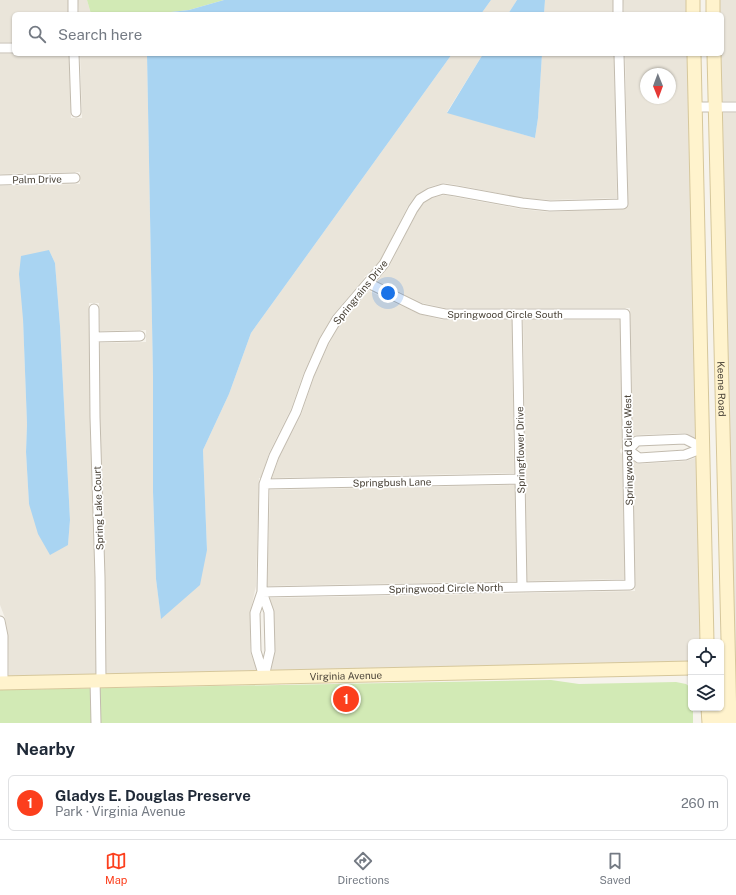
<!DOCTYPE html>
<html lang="en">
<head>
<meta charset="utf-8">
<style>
	body { margin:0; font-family:"Public Sans",sans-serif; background:#f2f2f3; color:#1f2937 }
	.controls { position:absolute; right:12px; bottom:12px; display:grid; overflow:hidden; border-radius:6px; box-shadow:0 1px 3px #0004 }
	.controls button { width:36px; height:36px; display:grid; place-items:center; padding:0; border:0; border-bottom:1px solid #e0e1e3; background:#fff; color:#1f2937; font:20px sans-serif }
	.compass { position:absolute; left:640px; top:68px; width:36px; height:36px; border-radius:50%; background:#fff; box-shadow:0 1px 3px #0004; rotate:179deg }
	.you { position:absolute; left:388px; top:293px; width:14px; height:14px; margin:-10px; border:3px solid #fff; border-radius:50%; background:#1a73e8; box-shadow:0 0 0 6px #1a73e833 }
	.badge { display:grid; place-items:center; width:26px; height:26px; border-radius:50%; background:#fc3f1d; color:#fff; font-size:13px; font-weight:700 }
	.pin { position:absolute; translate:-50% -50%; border:2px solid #fff; box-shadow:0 1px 4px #0006 }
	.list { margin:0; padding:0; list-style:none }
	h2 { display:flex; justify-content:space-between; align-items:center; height:52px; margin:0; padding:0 16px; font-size:17px }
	h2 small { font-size:13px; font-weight:400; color:#747a83 }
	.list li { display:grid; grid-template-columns:26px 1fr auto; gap:12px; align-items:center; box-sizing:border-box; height:56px; margin:0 8px 8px; padding:0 8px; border:1px solid #e0e1e3; border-radius:6px }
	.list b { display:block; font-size:15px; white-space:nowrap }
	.list p { margin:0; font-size:13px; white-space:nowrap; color:#747a83 }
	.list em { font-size:13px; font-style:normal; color:#747a83 }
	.icon { flex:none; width:22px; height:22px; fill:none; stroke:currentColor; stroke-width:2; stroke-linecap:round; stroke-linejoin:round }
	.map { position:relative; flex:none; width:736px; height:723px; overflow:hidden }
	.search { position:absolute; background:#fff; box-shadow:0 1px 3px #0004; left:12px; right:12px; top:12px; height:44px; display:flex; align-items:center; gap:10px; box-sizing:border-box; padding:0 14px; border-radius:6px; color:#747a83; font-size:15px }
	.sheet { height:116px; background:#fff }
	nav { display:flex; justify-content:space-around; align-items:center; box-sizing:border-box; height:56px; border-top:1px solid #e0e1e3; background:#fff; font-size:11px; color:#747a83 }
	nav a { display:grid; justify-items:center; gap:2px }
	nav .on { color:#fc3f1d }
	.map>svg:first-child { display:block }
	.residential { fill:#eae5da; fill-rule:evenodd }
	.green { fill:#d2eab5 }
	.water { fill:#a9d4f2 }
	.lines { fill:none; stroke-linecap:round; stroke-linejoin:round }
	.street-casing { stroke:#c2bbae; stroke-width:11 }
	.secondary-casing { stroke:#d6c79b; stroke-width:15 }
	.street { stroke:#fff; stroke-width:9 }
	.secondary { stroke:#fff3cd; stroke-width:13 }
	.labels { text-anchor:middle; stroke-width:3.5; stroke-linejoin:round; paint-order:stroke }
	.street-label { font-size:10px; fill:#4b4439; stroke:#fff }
</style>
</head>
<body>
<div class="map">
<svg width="736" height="723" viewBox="0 0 736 723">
	<rect width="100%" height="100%" fill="#f6f3ec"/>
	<path class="residential" d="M 0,0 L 68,0 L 68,14 L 14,14 L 14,42 L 0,42 Z
		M 78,0 L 87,0 L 91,14 L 79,14 Z
		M 491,0 L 517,0 L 508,14 L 481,14 Z
		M 545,0 L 613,0 L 613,14 L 544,14 Z
		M 623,0 L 687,0 L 688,14 L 624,14 Z
		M 718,0 L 736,0 L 736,101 L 721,101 L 719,54 L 722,54 L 722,14 L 719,14 Z
		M 0,54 L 69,54 L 71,118 L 82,118 L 80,54 L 147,55 L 153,376 L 153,492 L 156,579 L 161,618 L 207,550 L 203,450 L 229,394 L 251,333 L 452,54 L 483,54 L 447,112 L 535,138 L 538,118 L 542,54 L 614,54 L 617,198 L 550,200 L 522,198 L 457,185 L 444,183 L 429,187 L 416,195 L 408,206 L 380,261 L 366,276 L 365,276 L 363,280 L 333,315 L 320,337 L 304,372 L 291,409 L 269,453 L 261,478 L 259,478 L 256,586 L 250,613 L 250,651 L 257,671 L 106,674 L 105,576 L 100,417 L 100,343 L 146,342 L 146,330 L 100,331 L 99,303 L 89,303 L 90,418 L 95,577 L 96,674 L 9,677 L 8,636 L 5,618 L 0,605 L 0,186 L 80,184 L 80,172 L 0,174 ZM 49,250 L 55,263 L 60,326 L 70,520 L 68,545 L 29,504 L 26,452 L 27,424 L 23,319 Z
		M 625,54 L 689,54 L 697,439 L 685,433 L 637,435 L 633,437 L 630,308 L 445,308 L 422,303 L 377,281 L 389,267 L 417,212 L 424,203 L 432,198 L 444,195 L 521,209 L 549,212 L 623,209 L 628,203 ZM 646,74 L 670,74 L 670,98 L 646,98 Z
		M 721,113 L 736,113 L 736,663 L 733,663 Z
		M 369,291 L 419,314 L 443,320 L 512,320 L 514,473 L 272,478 L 279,458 L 301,415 L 314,377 L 329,344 L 341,322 Z
		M 523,320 L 620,320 L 622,448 L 620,450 L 620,452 L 622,454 L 625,579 L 527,581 Z
		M 698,457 L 702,642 L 691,642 L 691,662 L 271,671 L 275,651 L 274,612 L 269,598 L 635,591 L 633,461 L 639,464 L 686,461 Z
		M 515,485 L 517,581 L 267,586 L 270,490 Z"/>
	<path class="green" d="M 87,0 L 224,0 L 189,10 L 153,14 L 91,14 Z
		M 551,680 L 579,684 L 676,682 L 686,684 L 691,688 L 691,708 L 693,708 L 693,723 L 0,723 L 0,690 Z"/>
	<path class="water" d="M 224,0 L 491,0 L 481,14 L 153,14 L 189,10 Z
		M 517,0 L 545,0 L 544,14 L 508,14 Z
		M 147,54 L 452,54 L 251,333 L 229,394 L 203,450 L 207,550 L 200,585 L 161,619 L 156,579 L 153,492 L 153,376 Z
		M 483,54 L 542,54 L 538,118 L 535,138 L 447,113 Z
		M 49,250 L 55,263 L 60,326 L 70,520 L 68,545 L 50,555 L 38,534 L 29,504 L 26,452 L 27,424 L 23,319 L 19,274 L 21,256 Z"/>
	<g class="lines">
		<g class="street-casing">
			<path id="street" d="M 73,0 L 73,14
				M 618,0 L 618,14
				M 0,48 L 14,48
				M 74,54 L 76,112
				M 695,107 L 736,107
				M 0,180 L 75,178
				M 94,309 L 95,417 L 100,577 L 101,680
				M 517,314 L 522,587
				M 95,337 L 140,336
				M 685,439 L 703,448 L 685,455 L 639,458 L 628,450 L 637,441 Z
				M 264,484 L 520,479
				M 262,592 L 630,585 L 625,314 L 445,314 L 421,309 L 368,283
				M 262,592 L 269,612 L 270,651 L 264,677
				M 0,621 L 3,636 L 3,683
				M 264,677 L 256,651 L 255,613 L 262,592 L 264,484 L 274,456 L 296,412 L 309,375 L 324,341 L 337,319 L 384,264 L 413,209 L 420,199 L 430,193 L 443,189 L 456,191 L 522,203 L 550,206 L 623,204 L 619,54
				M 95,680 L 96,723"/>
		</g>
		<g class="secondary-casing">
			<g id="secondary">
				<path d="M 693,0 L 693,14"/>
				<path d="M 713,0 L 713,14"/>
				<path d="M 694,54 L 707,642"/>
				<path id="s1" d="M 714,54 L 730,723"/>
				<path id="s2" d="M 0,683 L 691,668"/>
				<path d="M 708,708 L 709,723"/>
				<path d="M 720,708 L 720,723"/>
			</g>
		</g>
		<use href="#street" class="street"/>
		<use href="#secondary" class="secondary"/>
	</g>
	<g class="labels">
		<g class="street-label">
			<text transform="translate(37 179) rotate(-1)" y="4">Palm Drive</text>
			<text transform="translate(360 292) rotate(-51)" y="4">Springrains Drive</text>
			<text x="505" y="318">Springwood Circle South</text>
			<text dy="4" stroke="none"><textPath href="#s1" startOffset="335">Keene Road</textPath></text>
			<text transform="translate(520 450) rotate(-91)" y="4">Springflower Drive</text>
			<text transform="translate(628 450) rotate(-91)" y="4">Springwood Circle West</text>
			<text transform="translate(392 482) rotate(-1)" y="4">Springbush Lane</text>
			<text transform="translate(98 508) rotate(-92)" y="4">Spring Lake Court</text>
			<text transform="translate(446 588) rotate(-1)" y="4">Springwood Circle North</text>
			<text dy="4" stroke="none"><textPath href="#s2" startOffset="346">Virginia Avenue</textPath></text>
		</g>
	</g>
</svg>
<div class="controls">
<button><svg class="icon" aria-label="locate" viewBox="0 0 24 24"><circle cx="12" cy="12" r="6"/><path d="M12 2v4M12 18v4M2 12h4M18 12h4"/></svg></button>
<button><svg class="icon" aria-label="layers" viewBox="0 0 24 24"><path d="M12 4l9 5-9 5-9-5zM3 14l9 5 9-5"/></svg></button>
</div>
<svg class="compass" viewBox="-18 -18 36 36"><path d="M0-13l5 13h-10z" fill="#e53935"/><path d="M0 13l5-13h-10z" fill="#747a83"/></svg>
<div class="you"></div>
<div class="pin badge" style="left:346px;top:699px">1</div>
<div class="search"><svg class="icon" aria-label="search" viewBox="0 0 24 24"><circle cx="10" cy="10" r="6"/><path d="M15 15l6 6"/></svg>Search here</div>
</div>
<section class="sheet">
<h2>Nearby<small></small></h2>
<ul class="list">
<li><span class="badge">1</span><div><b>Gladys E. Douglas Preserve</b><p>Park · Virginia Avenue</p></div><em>260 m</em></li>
</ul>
</section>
<nav>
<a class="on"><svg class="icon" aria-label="map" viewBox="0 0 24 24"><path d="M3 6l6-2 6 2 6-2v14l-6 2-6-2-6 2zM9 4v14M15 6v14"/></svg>Map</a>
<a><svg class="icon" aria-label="directions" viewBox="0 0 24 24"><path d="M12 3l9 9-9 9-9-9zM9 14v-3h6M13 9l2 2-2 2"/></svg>Directions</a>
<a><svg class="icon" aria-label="saved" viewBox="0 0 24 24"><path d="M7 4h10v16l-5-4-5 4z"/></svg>Saved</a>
</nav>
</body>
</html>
